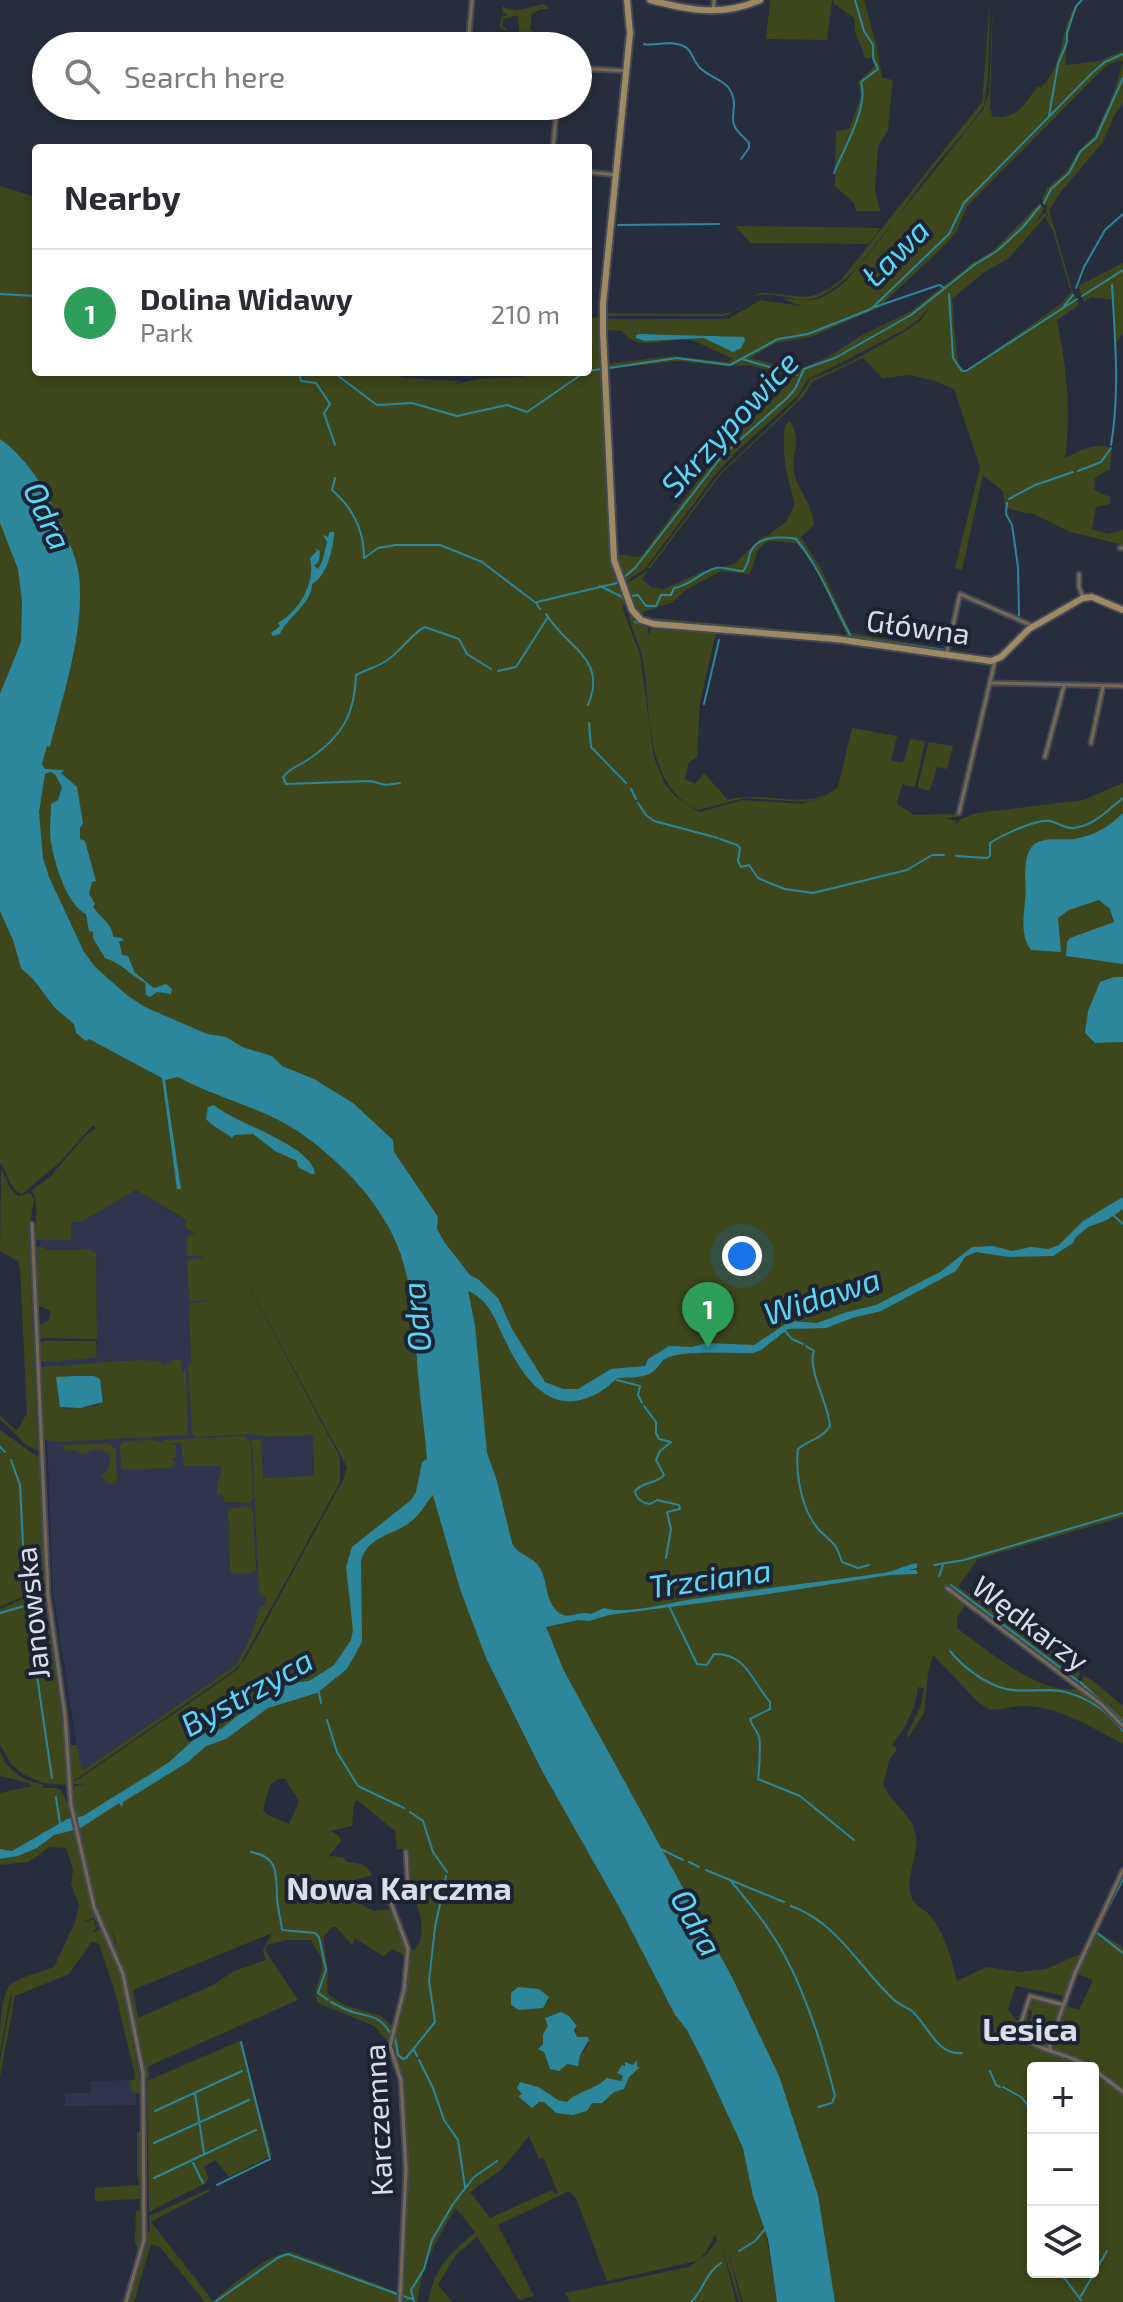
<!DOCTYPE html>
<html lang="en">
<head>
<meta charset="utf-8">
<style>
	body { margin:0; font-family:"Exo 2",sans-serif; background:#f2f2f3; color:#2b2b33 }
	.controls { position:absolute; right:24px; bottom:24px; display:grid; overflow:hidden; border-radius:8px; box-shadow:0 4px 12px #0003 }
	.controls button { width:72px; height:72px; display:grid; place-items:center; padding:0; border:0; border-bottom:2px solid #e1e1e2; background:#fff; color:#2b2b33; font:40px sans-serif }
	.you { position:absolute; left:742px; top:1256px; width:28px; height:28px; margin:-20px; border:6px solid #fff; border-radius:50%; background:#1a73e8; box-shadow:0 0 0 12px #1a73e833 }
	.badge { display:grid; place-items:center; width:52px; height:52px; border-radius:50%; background:#347765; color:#fff; font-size:26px; font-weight:700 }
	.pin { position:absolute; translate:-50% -66px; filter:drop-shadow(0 2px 4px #0008) }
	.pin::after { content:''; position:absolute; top:42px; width:28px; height:24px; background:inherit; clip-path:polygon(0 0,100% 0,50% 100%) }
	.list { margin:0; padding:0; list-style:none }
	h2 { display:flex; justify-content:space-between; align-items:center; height:104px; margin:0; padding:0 32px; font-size:34px }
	h2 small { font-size:26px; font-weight:400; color:#7c7c81 }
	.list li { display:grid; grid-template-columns:52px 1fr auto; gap:24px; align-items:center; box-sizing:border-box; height:128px; padding:0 32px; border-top:2px solid #e1e1e2 }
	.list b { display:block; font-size:30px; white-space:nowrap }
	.list p { margin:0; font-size:26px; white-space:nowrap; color:#7c7c81 }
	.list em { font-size:26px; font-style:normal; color:#7c7c81 }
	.icon { flex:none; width:44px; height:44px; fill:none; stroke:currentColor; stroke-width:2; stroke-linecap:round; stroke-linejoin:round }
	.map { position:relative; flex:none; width:1123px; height:2302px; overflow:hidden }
	.search { position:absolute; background:#fff; box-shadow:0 4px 12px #0003; left:32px; top:32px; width:560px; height:88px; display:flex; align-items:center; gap:20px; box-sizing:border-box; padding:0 28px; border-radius:44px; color:#7c7c81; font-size:30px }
	.panel { position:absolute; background:#fff; box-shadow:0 4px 12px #0003; left:32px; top:144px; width:560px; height:232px; border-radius:8px }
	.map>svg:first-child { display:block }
	.built { fill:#2e354c }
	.green { fill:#3d471b; fill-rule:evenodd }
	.water { fill:#2c879c }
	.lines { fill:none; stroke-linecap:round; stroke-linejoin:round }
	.stream { stroke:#2c879c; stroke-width:2 }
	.street-casing { stroke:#444959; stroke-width:7 }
	.secondary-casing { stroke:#444959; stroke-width:10 }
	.street { stroke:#766950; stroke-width:3 }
	.secondary { stroke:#9f8962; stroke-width:6 }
	.labels { text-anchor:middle; stroke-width:8; stroke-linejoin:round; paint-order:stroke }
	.street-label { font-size:30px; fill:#dadee9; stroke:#1e2333 }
	.water-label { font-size:32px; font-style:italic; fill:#58d7f6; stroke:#1e2333 }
	.neighbourhood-label { font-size:32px; font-weight:bold; fill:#dadee9; stroke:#1e2333 }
</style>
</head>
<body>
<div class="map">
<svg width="1123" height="2302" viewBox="0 0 1123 2302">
	<rect width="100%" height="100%" fill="#282d3e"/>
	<path class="built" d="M 136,1190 L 222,1243 L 338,1479 L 236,1665 L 81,1772 L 53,1592 L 44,1360 L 97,1357 L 96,1254 L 91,1249 L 48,1250 L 40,1247 L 40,1240 L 70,1240 L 71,1221 L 81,1221 Z
		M 130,2080 L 131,2092 L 136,2093 L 136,2105 L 65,2106 L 65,2093 L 91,2093 L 91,2081 Z"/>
	<path class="green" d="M 770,0 L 832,0 L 827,40 L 766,39 Z
		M 834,0 L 864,0 L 877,47 L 882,78 L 893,80 L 888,130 L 878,146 L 875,191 L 880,211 L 856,211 L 854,203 L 835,186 L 836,131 L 849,129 L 861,96 L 858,82 L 874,67 L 872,57 L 866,59 L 855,32 L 854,18 L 834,4 Z
		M 990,0 L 988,76 L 984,105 C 970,129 947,150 930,172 C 902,208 861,277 820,296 C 801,306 780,292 760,295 C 749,296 738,313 723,316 L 608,316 L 604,313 L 615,209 L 607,310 L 609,313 L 721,314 L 732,312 L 759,293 C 799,293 806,307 841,280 L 982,102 Z
		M 993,0 L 990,107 L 992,116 C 1018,121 1024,103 1038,86 L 1041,88 C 1067,62 1058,27 1078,2 L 1080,3 C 1070,20 1065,46 1066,65 L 1100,61 L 1123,50 L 1123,102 L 1113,118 L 1103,142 L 1060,193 L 1049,210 L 1072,290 L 1079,305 L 1057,320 C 1066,366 1072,411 1065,458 C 1081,450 1093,443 1112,448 L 1110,469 L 1095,478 L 1094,490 L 1110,497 L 1110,504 L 1096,507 L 1092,529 L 1108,534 L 1123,530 L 1123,545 L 1071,532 L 1029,512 L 1028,514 L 1005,507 L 1003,491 L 983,475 L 962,570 L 955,568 L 980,467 L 954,389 L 935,381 L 910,375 L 882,378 L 863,358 L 812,382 L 803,397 L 721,474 L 642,579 L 651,587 L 664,589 L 702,572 L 734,564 L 761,538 L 770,534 L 786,522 L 795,504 C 787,476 781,453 785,425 L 790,421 C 803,442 791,450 794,471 C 797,490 812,502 814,525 L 801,537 L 822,570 L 851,633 L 946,649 L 945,652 L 645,620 L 636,613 L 621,583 L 619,585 L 628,603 L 622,606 L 624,612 L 640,655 L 654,758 L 665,784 L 676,797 L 699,812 L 743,800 L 802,804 L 829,796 L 806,802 L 745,798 L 698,810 C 643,784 652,712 643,660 C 640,646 633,632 629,618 L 630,610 L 647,625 L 649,635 L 651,629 L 716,633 L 700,702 L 697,757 L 689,762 L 685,779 L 695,784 L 704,773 L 728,800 C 764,789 810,813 838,787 L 852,728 L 897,736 L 891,760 L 902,763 L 904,761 L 910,739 L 925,741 L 916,783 L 914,787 L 902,784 L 897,804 L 914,815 L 955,814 L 968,762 L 970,763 L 957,817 L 945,818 L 956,821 L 956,824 L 961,819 L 976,813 L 1083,800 L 1123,783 L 1123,1517 L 978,1559 L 958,1587 C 1001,1612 1045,1637 1080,1673 L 1076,1683 L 1040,1653 L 1038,1654 L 982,1612 L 974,1613 L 965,1605 L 957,1618 L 957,1628 C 983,1647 1043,1698 1077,1688 L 1053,1672 L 1052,1669 L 1078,1686 L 1084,1676 L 1092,1680 L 1123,1706 L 1123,1744 C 1091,1727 1059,1706 1022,1706 C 1011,1706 1001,1710 990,1710 L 979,1703 L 933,1655 L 928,1673 L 924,1713 L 908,1738 L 907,1734 L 921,1705 L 924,1688 L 918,1687 C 915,1711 907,1726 892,1744 L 897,1749 L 889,1761 L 883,1784 C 890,1803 912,1813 916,1835 C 919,1855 905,1878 911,1896 C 914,1907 926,1909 932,1918 C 946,1936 951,1959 957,1981 L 987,1967 L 1020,1972 L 1046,1969 L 1078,1955 L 1080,1956 L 1065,1996 L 1016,1986 L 1008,2009 L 1016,2020 L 1020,2020 L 1017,2030 L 996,2039 L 998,2042 L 1016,2034 L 1026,2042 L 1059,2054 L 1051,2045 L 1066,2006 L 1079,2010 L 1093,1980 L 1078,1974 L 1096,1934 L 1098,1932 L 1123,1947 L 1123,2302 L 814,2302 L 766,2232 L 777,2302 L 743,2302 L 727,2248 L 741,2302 L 739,2302 L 722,2246 L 736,2302 L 571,2302 L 565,2293 L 689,2267 L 708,2253 L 717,2241 L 715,2234 L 707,2251 L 697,2261 L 607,2281 L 576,2198 L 569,2191 L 498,2225 L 534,2296 L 519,2300 L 477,2237 L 456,2255 L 438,2285 L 452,2302 L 428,2302 C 435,2266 449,2255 475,2232 L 456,2208 C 439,2234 419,2271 418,2302 L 401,2302 L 408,2169 L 403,2079 L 392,2040 L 398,2023 L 409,1949 L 414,1950 C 429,1935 418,1908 413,1891 L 408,1890 L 408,1867 L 405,1871 L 403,1849 L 397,1849 L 395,1831 L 357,1800 L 354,1803 L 352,1826 L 330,1831 L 339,1836 L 341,1841 L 329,1856 L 343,1857 L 347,1862 C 359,1864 367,1862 372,1875 L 355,1880 L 349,1894 L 357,1902 L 374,1911 L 391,1909 L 404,1940 L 406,1957 L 393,1949 L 383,1956 L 355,1938 L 352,1945 L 336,1927 L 332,1927 L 323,1937 L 328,1970 L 327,1994 L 345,2005 L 381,2016 L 393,2027 L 389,2043 L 374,2026 L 318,2003 C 311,1988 323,1978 322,1964 C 322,1956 314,1947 311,1940 L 287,1940 L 267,1945 L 265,1950 L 298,2000 L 151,2065 L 148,2067 L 149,2077 L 146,2079 L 124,1969 L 114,1946 L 116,1941 L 109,1923 L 115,1941 L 113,1944 L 99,1917 L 101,1911 L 99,1914 L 81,1842 L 78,1843 L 95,1917 L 82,1922 L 96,1919 L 94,1926 L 98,1924 L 93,1933 L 100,1929 L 122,1975 L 142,2094 L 131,2092 L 130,2080 L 135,2080 L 134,2071 L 115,1992 L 99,1944 L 92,1941 L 69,1974 L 15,1996 L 0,2077 L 0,2061 L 12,1994 L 10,1997 L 0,2053 C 0,2035 0,1994 11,1984 C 23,1976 41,1972 54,1967 L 75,1922 L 79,1906 L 71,1884 L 73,1870 L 66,1848 L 50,1847 L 28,1862 L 0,1865 L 0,1859 L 18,1856 L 37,1848 L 54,1835 L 74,1830 L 67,1819 L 12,1851 L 0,1849 L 0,1793 L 32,1786 L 29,1783 L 0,1776 L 0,1751 C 6,1770 22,1780 43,1785 L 42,1788 L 59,1788 L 56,1790 L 60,1789 L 68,1805 L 72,1804 L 74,1786 L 88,1785 L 72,1784 L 74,1783 L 71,1781 L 79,1779 L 237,1670 L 247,1656 L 344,1478 L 347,1467 L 227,1246 L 340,1457 L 340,1482 L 241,1663 L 233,1671 L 78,1778 L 71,1780 L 70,1745 L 77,1745 L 82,1771 L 236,1665 L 251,1636 L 260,1607 L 266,1604 L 266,1597 L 259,1594 L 252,1440 L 268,1439 L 261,1440 L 263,1478 L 314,1476 L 313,1435 L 268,1437 L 251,1434 L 196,1437 L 192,1433 L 188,1365 L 194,1362 L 191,1360 L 189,1304 L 212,1300 L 189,1301 L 187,1260 L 202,1258 L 202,1256 L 187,1256 L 187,1237 L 195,1233 L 186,1228 L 186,1220 L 136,1190 L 81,1222 L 71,1222 L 71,1240 L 36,1240 C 34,1224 40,1204 32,1190 L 50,1177 L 85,1136 L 96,1129 L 93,1125 L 60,1162 L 22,1194 C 8,1188 9,1174 0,1163 L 0,186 L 36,197 L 36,372 L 389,372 L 404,378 L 461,381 L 454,384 L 478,379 L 521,377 L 534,372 L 588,372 L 588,317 L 600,318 L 602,404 L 605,405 L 606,364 L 671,356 L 728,362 L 733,358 C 720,354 699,342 690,340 C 667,336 638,354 622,331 L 607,330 L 606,358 L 605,319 L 728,319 L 761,300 L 801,306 L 781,298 C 814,302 820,303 847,280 L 983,110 L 989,92 ZM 1119,60 L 1123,62 L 1114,92 L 1094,136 L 1080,149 L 1065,173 L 1047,188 L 1042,199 L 1044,206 L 1048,205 L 1046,210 L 1050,221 L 1045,212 L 1034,225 L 1044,209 L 1040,203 L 994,250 L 974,262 L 910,312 L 864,334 L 828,357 L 797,370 L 750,358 L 776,343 L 811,337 L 878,308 L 947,243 L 956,232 L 967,206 L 1106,66 ZM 1045,217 L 1053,231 L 1071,292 L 1061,304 L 966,371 L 959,365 L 957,356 L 952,299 L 983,273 L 1009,258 ZM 931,306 L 920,321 L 904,332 L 849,363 L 811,379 L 797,400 L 719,474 L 647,569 L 653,567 L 625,585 L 629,579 L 644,570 L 716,474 L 736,452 L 798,396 L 807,380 L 904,330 L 918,320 ZM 676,361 L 726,366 L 749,365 L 790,376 L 791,380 L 718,454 L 642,555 L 637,557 L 617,554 L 609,369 ZM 770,541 L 797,543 L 815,567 L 847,635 L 644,617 L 643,612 L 671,603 L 686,590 L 721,571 L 749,574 C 758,561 752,548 770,541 ZM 278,1779 L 285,1779 L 299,1801 L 289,1824 L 266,1814 L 263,1809 L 270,1785 ZM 272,1933 L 263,1950 L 266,1960 L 234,1971 L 213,1985 L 138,2018 L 133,1990 ZM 569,2016 L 577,2026 L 575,2035 L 577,2038 L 587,2037 L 589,2043 C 577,2062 573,2063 550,2069 L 544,2052 L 539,2048 L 543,2044 C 543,2026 554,2023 569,2016 ZM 1033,2068 L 1093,2068 L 1093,2272 L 1033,2272 ZM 529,2136 L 539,2159 L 543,2157 L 558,2193 L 554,2194 L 552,2190 L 490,2218 L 470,2192 L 502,2169 Z
		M 544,4 L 550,9 L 541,9 L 532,14 L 530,29 L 537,35 L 530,40 L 530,46 L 520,46 L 518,15 L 503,19 L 502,26 L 507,29 L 506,31 L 499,27 L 502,17 L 507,15 L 502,11 L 503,6 C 514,15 531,6 544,4 Z
		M 735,226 L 881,228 L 868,244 L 751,243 Z
		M 1123,263 L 1123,333 L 1116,343 L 1114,300 L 1091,297 L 1084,302 L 1078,286 Z
		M 929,742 L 953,746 L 947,769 L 937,767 L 930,791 L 919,788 L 918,784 Z
		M 1,1167 L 10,1188 L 18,1196 L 30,1193 L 34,1199 L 30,1224 L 30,1265 L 38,1450 L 27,1446 L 0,1419 L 0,1416 L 17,1431 L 27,1413 L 20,1270 L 18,1261 L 0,1251 Z
		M 40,1246 L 48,1250 L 91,1249 L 96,1254 L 97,1339 L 39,1338 L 39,1325 L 48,1321 L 51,1314 L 49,1310 L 37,1305 L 36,1248 Z
		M 43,1341 L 96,1341 L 97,1358 L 43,1362 L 40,1359 L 39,1345 Z
		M 181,1359 L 182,1371 L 185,1371 L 186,1367 L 188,1435 L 58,1442 L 43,1439 L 40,1369 L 42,1367 L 61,1365 L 64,1368 L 65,1365 C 96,1364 128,1358 160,1361 L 162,1366 L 169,1363 L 169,1366 L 170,1361 ZM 74,1376 L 94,1376 L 100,1379 L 104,1400 L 97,1406 L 63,1409 L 57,1382 Z
		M 0,1430 L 39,1458 L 48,1616 L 39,1601 L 29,1594 L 0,1607 Z
		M 244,1436 L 251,1443 L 253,1499 L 250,1503 L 224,1502 L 223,1495 L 217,1493 C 216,1482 222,1474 221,1466 L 184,1466 L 181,1443 L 168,1443 L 176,1445 L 176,1457 L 171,1458 L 176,1463 L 171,1468 L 124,1470 L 121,1468 L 120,1446 L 124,1441 L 151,1440 L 167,1444 L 162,1440 Z
		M 109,1443 L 116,1449 L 117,1480 L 112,1485 L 101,1477 L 109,1468 L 110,1456 C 101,1447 94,1449 83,1455 L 75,1450 L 63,1451 L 63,1445 Z
		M 248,1506 L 253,1510 L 256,1569 L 252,1573 L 233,1574 L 230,1569 L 228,1509 Z
		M 27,1597 L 37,1602 L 48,1622 L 63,1725 L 67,1785 L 43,1783 L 23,1774 L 12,1765 L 0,1745 L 0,1609 Z
		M 1031,1997 L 1062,2007 L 1047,2048 L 1029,2041 L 1020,2032 L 1024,2014 L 1029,2014 L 1027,2020 L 1030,2021 L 1032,2012 L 1027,2008 Z
		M 240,2041 L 272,2155 L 229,2177 L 216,2160 L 204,2166 L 208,2177 L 206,2183 L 149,2212 L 147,2081 Z
		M 137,2132 L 142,2132 L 142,2185 L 140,2186 L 140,2198 L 143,2199 L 140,2249 L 138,2249 L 135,2243 L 136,2211 L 140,2210 L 140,2199 L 95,2201 L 95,2188 L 139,2185 L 137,2173 Z
		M 209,2189 L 210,2191 L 151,2222 L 213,2301 C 232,2285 268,2253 292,2252 L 400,2293 L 399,2302 L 205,2302 L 160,2247 L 151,2244 L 134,2302 L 129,2302 L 146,2245 L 147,2234 L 150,2230 L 149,2216 Z"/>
	<path class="water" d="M 639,334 L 744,337 L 745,340 L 741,348 L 733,352 L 704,338 L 645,341 L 636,338 L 636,335 Z
		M 0,439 C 25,457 44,485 55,512 C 64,532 77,555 79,576 C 85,632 63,693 50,747 L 47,746 L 42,764 L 45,769 L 64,770 L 61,773 L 77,787 L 83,823 L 80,828 L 80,839 L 85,841 L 96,881 L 92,882 L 89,894 L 95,904 L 93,906 C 99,918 113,923 113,937 L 122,938 L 124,941 L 119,941 L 122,955 L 128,956 L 135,973 L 154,988 L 166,984 L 172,989 L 171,994 L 157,992 L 150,997 L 146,995 L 145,983 C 129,974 121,963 105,958 L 93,938 L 93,932 L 89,931 L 86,914 C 67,905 55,865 51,843 C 49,831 51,817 51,804 L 58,800 L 62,787 L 55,774 L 50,772 L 45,774 L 39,812 L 43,858 L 49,877 L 84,952 L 95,967 L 128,996 L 145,1007 L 207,1034 L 226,1037 L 242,1047 L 272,1056 L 282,1066 L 314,1079 L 353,1103 L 393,1140 L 394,1152 L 438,1217 L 437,1229 L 445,1243 L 470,1275 L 479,1280 L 498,1298 L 512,1329 L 545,1382 L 563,1389 L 578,1389 L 611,1369 L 645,1366 L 648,1359 L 669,1346 L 692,1347 L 707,1343 L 754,1345 L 790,1321 L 817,1323 L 847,1312 L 876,1305 L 940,1272 L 972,1247 L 993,1246 L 1012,1251 L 1031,1247 L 1049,1249 L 1059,1245 L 1083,1221 L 1123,1197 L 1123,1209 L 1107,1220 L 1088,1227 L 1075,1238 L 1073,1243 L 1053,1256 L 1009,1257 L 976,1252 L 965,1257 L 956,1271 L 881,1311 L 852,1318 L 826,1328 L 788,1329 L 761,1350 L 753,1353 C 730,1354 690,1350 669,1357 C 661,1360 660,1365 655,1370 C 645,1379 630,1377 618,1378 C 609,1385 603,1391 594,1395 C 549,1418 521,1374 505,1340 C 495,1320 490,1300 468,1291 L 475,1325 L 487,1453 L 497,1481 L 512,1543 C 518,1556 534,1556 540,1568 C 548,1582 545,1605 561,1614 C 571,1619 580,1610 591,1614 L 604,1608 C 626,1615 668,1603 693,1599 C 756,1589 820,1582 883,1573 C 896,1571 905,1565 917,1563 L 917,1568 L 908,1570 L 916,1570 L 918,1574 L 890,1575 L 762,1595 L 609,1615 L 589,1621 L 578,1620 L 546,1627 L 564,1671 L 732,1977 L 779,2076 L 818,2195 L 835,2302 L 777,2302 L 768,2239 L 753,2196 L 743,2148 L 704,2063 L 687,2030 L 675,2015 L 623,1914 L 541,1769 L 486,1658 L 460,1589 L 433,1495 C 426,1502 422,1512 414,1519 C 396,1536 368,1534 361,1561 L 362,1642 L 347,1669 L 317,1693 L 268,1708 L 226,1739 L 206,1746 L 188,1762 L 123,1802 L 122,1807 L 119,1803 L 79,1829 L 54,1835 L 37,1848 L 18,1856 L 0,1859 L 0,1849 L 12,1851 L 67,1819 L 83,1816 L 168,1763 L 200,1734 L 221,1729 L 259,1699 L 290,1683 L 309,1681 L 334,1665 L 351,1640 L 353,1630 L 346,1567 L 352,1547 L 411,1500 L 416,1492 L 422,1462 L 427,1459 C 425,1430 420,1402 418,1374 C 415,1337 414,1300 404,1265 C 391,1215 350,1170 310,1140 C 271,1109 220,1100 178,1077 L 165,1080 L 181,1189 L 177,1189 L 162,1078 L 89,1039 L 86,1041 L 76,1033 L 74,1024 L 55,1008 L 33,979 L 21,968 L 13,940 L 0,911 L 0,694 L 21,642 L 22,602 L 18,569 L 0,523 Z
		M 330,532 L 334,532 C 334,548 326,578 312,584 C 312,604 288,616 280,634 L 273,636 L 271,633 L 280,626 L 278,623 C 299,611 316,583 310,558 L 317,551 L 314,548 L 320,551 L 319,561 L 314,566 L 318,569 L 322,562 L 327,542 L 323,535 L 328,537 Z
		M 1123,813 L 1123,964 L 1066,956 L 1067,942 L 1070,938 L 1114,922 L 1110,909 L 1099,900 L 1069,910 L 1058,918 L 1061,952 L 1031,950 C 1021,937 1023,918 1025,902 C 1027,887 1023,872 1027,857 C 1033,833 1056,841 1074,839 C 1094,836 1110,826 1123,813 Z
		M 1114,977 L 1123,977 L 1123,1042 L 1095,1043 L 1085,1033 L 1088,1011 L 1100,982 Z
		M 214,1105 C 234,1123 312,1145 315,1174 L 311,1174 L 298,1167 L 297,1161 L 275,1151 L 253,1134 L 234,1135 L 232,1138 C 226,1132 214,1128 206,1119 L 208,1107 Z
		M 74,1376 L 94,1376 L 100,1379 L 103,1402 L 80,1408 L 60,1407 L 56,1377 Z
		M 518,1987 L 539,1989 L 549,1997 L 543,2008 L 519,2010 L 511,2005 L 511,1993 Z
		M 561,2012 L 569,2016 L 577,2026 L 574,2030 L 577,2037 L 588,2037 L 589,2040 L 580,2055 L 578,2066 L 567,2064 L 559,2071 L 550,2069 L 544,2052 L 538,2049 L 543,2044 L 543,2034 L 548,2026 L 545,2018 Z
		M 637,2060 L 637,2067 L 640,2067 L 629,2077 L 624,2089 L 614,2092 L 602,2103 L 592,2103 L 587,2111 L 573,2115 L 556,2113 L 544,2102 L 539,2102 L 532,2108 L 518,2096 L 522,2094 L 517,2088 L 520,2082 L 538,2087 L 558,2100 L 567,2102 C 577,2091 593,2091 607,2078 L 621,2081 L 623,2076 L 617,2073 L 622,2065 L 625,2066 L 625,2062 L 633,2065 Z"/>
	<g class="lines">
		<path class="stream" d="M 644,44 C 653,46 661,43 670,43 C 694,45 689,55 699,67 C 706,75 719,78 727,86
			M 728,87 C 741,105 728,116 735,127 C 738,133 745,138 749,143 L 749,148 L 741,159
			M 1049,116 L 1058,64 L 1067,42 L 1067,33 L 1076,6 L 1082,0
			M 834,173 C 844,148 869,107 861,82 L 878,69 L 873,58 L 873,45 L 864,31 L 855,0
			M 1044,203 L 1051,189 L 1069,173 L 1080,152 L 1096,138 L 1123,78
			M 618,225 L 719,224
			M 1076,288 L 1084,267 L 1105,230 L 1123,214
			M 0,294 L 36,296
			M 949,294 L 953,358 L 962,371 L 966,371 L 1077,299
			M 1082,296 L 1123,270
			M 1064,306 L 1073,295
			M 875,307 L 936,286 L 940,285 L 944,288
			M 742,359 L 797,375
			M 588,371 L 677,358 L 730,365 L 778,339 L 808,334 L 871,309 L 949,234 L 964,203 L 1092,73 L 1105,62 L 1123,54
			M 299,372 L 301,381 L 316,383 L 330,404 L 324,413 L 335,445
			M 333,372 L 377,405 L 412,403 L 457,416 L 507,405 L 527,412 L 585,372
			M 1111,445 C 1120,393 1115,338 1112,285
			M 1078,471 L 1101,462 L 1111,448
			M 335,478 L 332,490 C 353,508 364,531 364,558 L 378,548 L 396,545 L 440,545 L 482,562 L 536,603 L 540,609
			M 1009,499 L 1035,485 L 1073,472
			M 1007,503 L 1006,514 L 1012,525 L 1018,567 L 1019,617
			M 622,579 L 635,568 L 722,456 L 787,398 L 795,389 L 804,369 L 835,358 L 911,315 L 974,265 L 997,251 L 1023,227 L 1040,206
			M 600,586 L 624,598
			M 631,596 L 638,595 L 646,606 L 656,606 L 661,595 L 671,595 L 674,588 C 690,586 700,572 716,568 C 725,566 733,571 743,571 C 748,565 748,561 750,553 C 757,536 777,537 792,538 L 796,539 C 820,568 833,604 851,637 L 945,650
			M 537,602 L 617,583
			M 546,614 C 567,649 608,658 588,705
			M 635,622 L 652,627 L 703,631
			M 498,671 L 516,667 L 548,617
			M 704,704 L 719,640
			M 589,723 L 591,747 L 626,783
			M 400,783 L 386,785 L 370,781 L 286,784 L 283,777 C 291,767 299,766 309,759 C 342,737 355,714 356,675 C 365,670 377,667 386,661 C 398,654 413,632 425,627 L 459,639 L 467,654 L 491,669
			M 631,789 L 636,799
			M 638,803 L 646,815 L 654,821 L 718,838
			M 720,839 L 737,845 L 740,848 L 738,861 L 741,867 L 749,865 L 758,878 L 772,884 L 785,889 L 813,893 L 907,870 L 932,855 L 944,855
			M 956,856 L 987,858 L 990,856 L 990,843 C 1001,836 1037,818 1050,821 C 1059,823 1065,829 1074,828 C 1094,826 1109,809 1123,798
			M 1112,1214 L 1123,1224
			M 785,1331 L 792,1339 L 803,1344
			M 806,1346 L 814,1351 C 807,1369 828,1402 830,1426 C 823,1438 809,1440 798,1449 C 795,1475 802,1513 821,1532 C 835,1545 835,1542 842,1562 L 858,1568 L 869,1565
			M 617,1380 L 640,1386 L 638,1395 L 642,1403
			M 644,1406 L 656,1422 L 656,1433 L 659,1439 L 671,1442 L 660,1451 L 656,1460 L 664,1475 C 657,1484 643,1481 635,1491 C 636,1499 643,1503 650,1504 L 657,1500 L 679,1505 L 680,1509 L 667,1512 L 671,1529 L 666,1558
			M 0,1447 L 5,1452
			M 11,1460 L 20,1485 L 25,1586
			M 934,1565 L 964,1560 L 1123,1513
			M 939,1576 L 943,1565
			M 951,1585 L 1078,1681
			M 669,1606 L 697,1664 L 707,1665 L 714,1654 C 746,1653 752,1681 770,1702 L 770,1709 L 750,1719 C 752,1727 757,1730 759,1737 C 761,1743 759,1772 758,1779 L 800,1796 L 854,1840
			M 0,1613 L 24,1606 L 27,1608 L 52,1778
			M 950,1651 C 963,1667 985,1684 1006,1689 C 1019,1692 1036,1690 1050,1690 C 1079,1691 1105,1708 1123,1731
			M 1080,1682 L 1123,1721
			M 319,1692 L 321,1703
			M 327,1720 L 337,1752 L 358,1786 L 404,1808
			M 56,1797 L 60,1824
			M 410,1812 L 423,1821 L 433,1852 L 447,1872
			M 659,1848 L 683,1860
			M 251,1852 C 279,1857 276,1874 277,1897 C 277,1907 281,1919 282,1930 L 315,1933 L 319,1937 L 326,1970 L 318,1993 L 328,2000
			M 689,1862 L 699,1867
			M 706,1870 L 784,1902
			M 730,1880 C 750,1904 770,1928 785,1956 C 808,1999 823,2048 835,2096 L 832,2103 L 818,2107
			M 791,1906 C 836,1922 858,1965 891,1997 C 897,2004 905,2006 912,2011 C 928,2025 937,2056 962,2053
			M 1096,1932 L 1123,1953
			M 1091,1941 L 1123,1879
			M 1078,1972 L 1090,1944
			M 331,2002 C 339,2006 347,2011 356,2013 C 372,2017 381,2017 390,2033
			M 395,2037 L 398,2055 L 403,2059 L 406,2058 L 435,2022 L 429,1981 L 435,1927 L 446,1876
			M 414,2050 L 417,2056
			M 419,2060 L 433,2088 L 444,2120 L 458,2140 L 465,2187
			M 990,2071 L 996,2085 L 1000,2087
			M 1003,2087 L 1021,2097 L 1033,2111
			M 195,2093 L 204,2153
			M 155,2111 L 242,2071
			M 154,2143 L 249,2100
			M 193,2163 L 203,2183
			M 154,2178 L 256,2130
			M 217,2185 L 270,2159 L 241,2042
			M 739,2251 L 755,2241 L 765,2229
			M 1053,2272 L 1065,2279 L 1081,2300
			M 403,2296 L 412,2299
			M 1081,2296 L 1107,2251
			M 215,2302 L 279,2257 L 288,2254 L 397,2294
			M 414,2302 L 411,2290 L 424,2269 L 432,2240 L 453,2204 L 474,2177 L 497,2161
			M 691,2302 C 704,2290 705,2273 721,2263"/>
		<g class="street-casing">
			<path id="street" d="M 713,11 L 714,0
				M 468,46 L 472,0
				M 578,68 L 626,71
				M 553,148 L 557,106
				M 588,172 L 616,175
				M 1120,548 L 1123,548
				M 1079,574 L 1079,587 L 1083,597
				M 947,652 L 960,594 L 1033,626
				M 991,683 L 1123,686
				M 1091,743 L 1103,687
				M 1045,757 L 1064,686
				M 959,813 L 995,661
				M 32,1224 L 48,1595 L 65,1716 L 71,1805 L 94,1907 L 123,1974 L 143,2073 L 144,2240 L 126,2302
				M 947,1588 L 1101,1704 L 1123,1726
				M 1064,2005 L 1030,1996 L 1018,2032 C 1036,2053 1069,2052 1091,2068
				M 1050,2050 L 1050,2043 L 1075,1973 L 1123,1870
				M 1093,2069 L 1123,2092
				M 400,2302 L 406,2169 L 401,2080 L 390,2046 L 404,1990 L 408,1949 L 391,1903 L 408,1887 L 406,1852"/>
		</g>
		<g class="secondary-casing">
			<path id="secondary" d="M 627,0 L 630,33 L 603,304 L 603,333 L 614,560 L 632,610 L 641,620 L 654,624 L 836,639 L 991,661 L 1001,657 L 1029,629 L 1083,598 L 1092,597 L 1123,610
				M 650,0 C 688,10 722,17 760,0"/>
		</g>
		<use href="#street" class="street"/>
		<use href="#secondary" class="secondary"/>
	</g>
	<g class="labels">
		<g class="street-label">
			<text transform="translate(918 628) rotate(8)" y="10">Główna</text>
			<text transform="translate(33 1613) rotate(-96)" y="10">Janowska</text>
			<text transform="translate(1030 1624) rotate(37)" y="10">Wędkarzy</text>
			<text transform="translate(379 2120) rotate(-93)" y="10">Karczemna</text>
		</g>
		<g class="water-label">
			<text transform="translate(896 253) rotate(-45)" y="11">Ława</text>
			<text transform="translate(730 424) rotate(-47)" y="11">Skrzypowice</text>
			<text transform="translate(47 516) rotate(65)" y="11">Odra</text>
			<text transform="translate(822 1297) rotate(-18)" y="11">Widawa</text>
			<text transform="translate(417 1317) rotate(-96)" y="11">Odra</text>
			<text transform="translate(710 1579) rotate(-8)" y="11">Trzciana</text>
			<text transform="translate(247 1693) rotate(-29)" y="11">Bystrzyca</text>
			<text transform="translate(696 1923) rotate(61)" y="11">Odra</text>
		</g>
		<g class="neighbourhood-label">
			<text x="399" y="1900">Nowa Karczma</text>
			<text x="1030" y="2041">Lesica</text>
		</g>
	</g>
</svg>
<div class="controls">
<button>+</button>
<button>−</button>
<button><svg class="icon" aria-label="layers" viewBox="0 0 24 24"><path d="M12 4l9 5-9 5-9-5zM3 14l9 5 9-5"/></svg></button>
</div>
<div class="you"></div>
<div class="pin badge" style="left:708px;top:1348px;background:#2e9e5b">1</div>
<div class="search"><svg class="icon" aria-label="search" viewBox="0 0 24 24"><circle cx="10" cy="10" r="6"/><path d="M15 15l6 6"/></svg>Search here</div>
<section class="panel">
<h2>Nearby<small></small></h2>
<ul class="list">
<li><span class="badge" style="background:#2e9e5b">1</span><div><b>Dolina Widawy</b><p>Park</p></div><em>210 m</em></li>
</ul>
</section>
</div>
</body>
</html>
